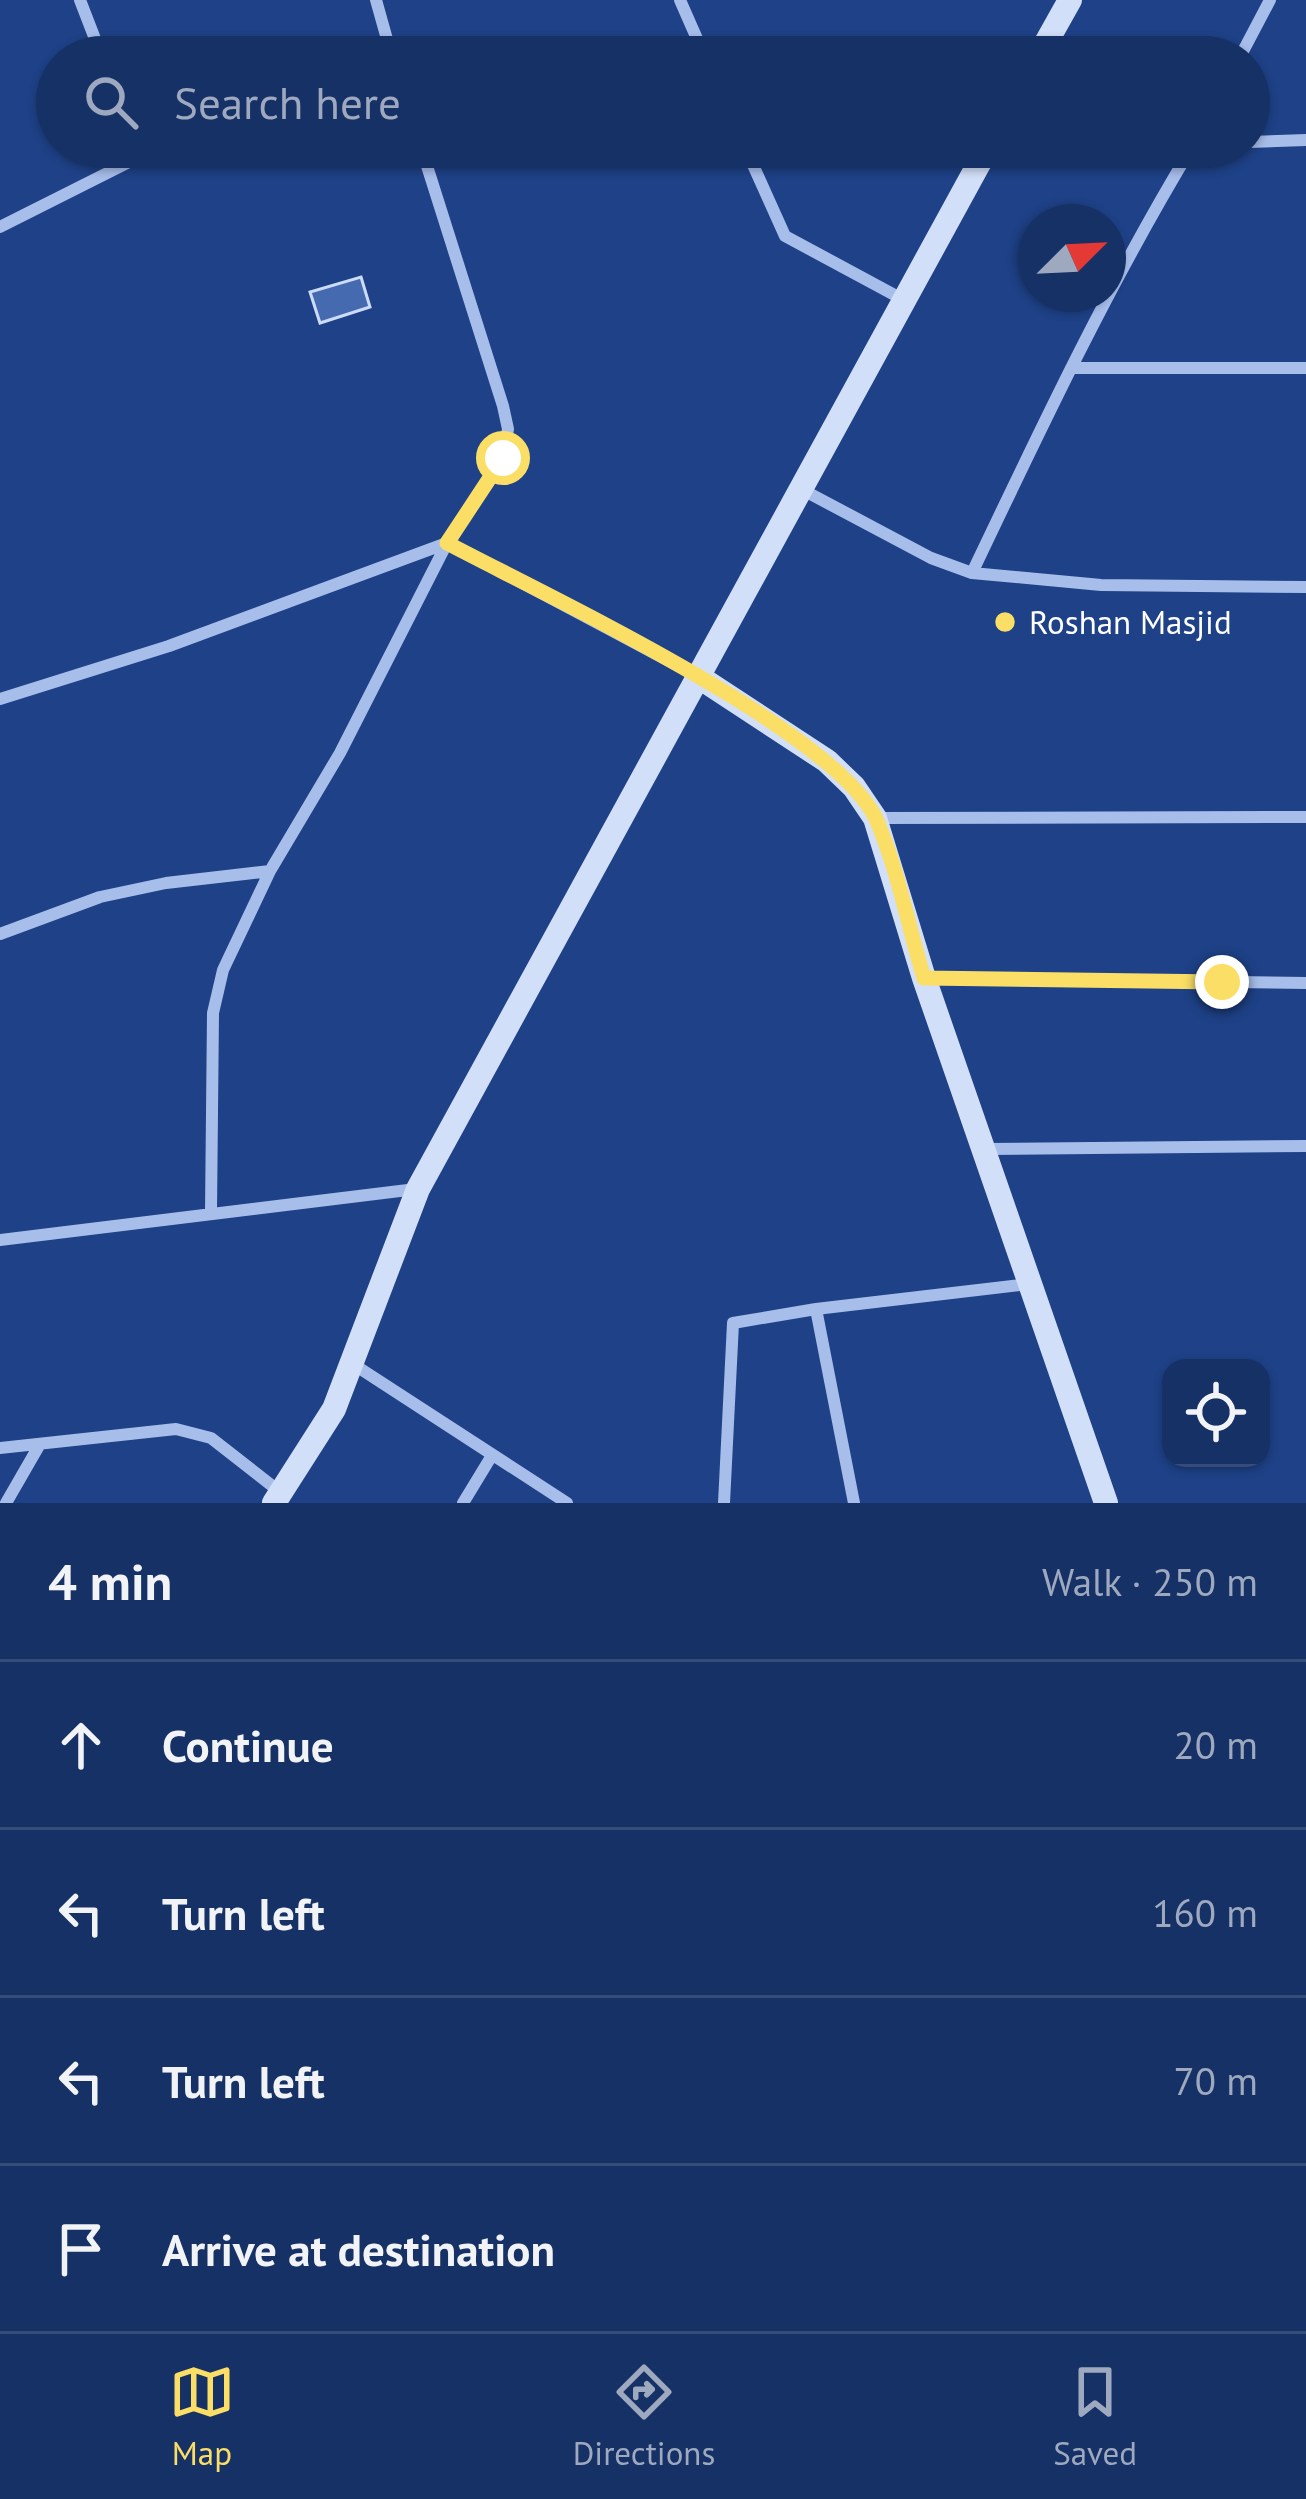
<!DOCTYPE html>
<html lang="en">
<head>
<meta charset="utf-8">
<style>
	body { margin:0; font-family:"PT Sans",sans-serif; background:#233d6e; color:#f1f3f6 }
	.controls { position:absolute; right:36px; bottom:36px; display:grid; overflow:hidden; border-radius:24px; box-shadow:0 3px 9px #0004 }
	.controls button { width:108px; height:108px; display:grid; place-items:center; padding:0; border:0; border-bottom:3px solid #354c79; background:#163165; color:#f1f3f6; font:60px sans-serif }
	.compass { position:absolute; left:1018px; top:204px; width:108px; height:108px; border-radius:50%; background:#163165; box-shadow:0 3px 9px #0004; rotate:66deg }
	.stop { position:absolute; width:36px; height:36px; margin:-27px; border:9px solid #fade65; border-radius:50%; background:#fff }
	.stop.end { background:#fade65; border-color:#fff; box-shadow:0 3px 12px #0008 }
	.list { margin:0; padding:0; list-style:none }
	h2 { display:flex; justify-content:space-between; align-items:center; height:156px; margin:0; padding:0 48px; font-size:51px }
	h2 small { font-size:39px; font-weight:400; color:#9ea9bf }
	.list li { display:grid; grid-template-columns:78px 1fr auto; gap:36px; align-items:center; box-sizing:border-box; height:168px; padding:0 48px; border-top:3px solid #354c79 }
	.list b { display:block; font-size:45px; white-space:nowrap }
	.list em { font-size:39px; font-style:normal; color:#9ea9bf }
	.icon { flex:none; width:66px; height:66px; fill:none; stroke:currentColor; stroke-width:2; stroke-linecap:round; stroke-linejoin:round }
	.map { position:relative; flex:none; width:1306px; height:1503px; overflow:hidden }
	.search { position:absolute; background:#163165; box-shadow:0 3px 9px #0004; left:36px; right:36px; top:36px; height:132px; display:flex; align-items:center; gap:30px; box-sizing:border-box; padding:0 42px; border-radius:66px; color:#9ea9bf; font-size:45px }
	.sheet { height:828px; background:#163165 }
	nav { display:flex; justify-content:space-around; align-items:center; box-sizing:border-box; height:168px; border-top:3px solid #354c79; background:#163165; font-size:33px; color:#9ea9bf }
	nav a { display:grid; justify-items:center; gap:6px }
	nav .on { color:#fade65 }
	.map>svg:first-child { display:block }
	.building { fill:#466ab0; stroke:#cbdbf8; stroke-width:3 }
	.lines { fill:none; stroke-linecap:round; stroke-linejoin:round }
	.street { stroke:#a7beeb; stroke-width:12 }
	.secondary { stroke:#d2dff8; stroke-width:24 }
	.route { stroke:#fade65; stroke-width:15 }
	.poi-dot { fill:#fade65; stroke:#1e4187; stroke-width:4.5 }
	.labels { text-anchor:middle; stroke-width:10; stroke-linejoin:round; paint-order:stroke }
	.poi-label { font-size:33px; fill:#fff; stroke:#1e4187; text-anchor:start }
</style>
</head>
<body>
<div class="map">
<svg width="1306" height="1503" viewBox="0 0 1306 1503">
	<rect width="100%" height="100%" fill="#1e4187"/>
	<path class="building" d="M 361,277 L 370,307 L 320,323 L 310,292 Z"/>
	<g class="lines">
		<path class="street" d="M 80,0 L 102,57
			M 376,0 L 392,57
			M 680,0 L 705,57
			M 1048,39 L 1084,57
			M 1240,57 L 1270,0
			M 1249,142 L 1306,140
			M 745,147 L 785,236 L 902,299
			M 0,227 L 159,147
			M 1071,368 L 1306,368
			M 801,489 L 931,558 L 972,573 C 1041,428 1109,284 1192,147
			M 972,573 L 1101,585 L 1306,587
			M 0,699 L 169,646 L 447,543 L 699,677
			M 876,818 L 1306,817
			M 0,934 L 100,897 L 166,883 L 270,871
			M 925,978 L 1306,983
			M 985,1149 L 1306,1146
			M 211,1212 L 213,1013 L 223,970 L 270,871 L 340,753 L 447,543 L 503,458 L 508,429 L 503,406 L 421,147
			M 0,1240 L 416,1189
			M 353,1364 L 567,1503
			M 0,1448 L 176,1429 L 211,1438 L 280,1492
			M 6,1503 L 40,1444
			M 463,1503 L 491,1457
			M 724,1503 L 733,1323 L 816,1309
			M 854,1503 L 816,1309 L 1029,1284"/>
		<path class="secondary" d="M 1038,57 L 1070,0
			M 699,677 L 827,761 L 854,787 L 875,818 L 924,978 L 1106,1503
			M 274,1503 L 334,1409 L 418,1189 L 988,147"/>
	</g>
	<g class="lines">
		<path class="route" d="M 503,458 L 447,543 C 541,593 835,730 876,819 C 898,869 908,926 924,978 L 1222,982"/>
	</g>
	<circle class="poi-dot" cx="1005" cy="622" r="12"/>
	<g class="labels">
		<g class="poi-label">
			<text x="1029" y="634">Roshan Masjid</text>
		</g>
	</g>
</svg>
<div class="controls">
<button><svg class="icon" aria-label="locate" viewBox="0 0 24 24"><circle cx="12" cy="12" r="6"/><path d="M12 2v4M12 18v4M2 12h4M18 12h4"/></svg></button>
</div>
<svg class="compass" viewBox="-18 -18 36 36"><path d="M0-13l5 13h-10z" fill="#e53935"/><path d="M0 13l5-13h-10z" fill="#9ea9bf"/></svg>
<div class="stop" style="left:503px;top:458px"></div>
<div class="stop end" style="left:1222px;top:982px"></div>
<div class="search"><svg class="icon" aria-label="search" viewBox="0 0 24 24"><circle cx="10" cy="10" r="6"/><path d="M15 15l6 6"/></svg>Search here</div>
</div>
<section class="sheet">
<h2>4 min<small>Walk · 250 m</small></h2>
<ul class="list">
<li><svg class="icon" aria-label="ahead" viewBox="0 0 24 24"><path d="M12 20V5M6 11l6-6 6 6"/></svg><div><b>Continue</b></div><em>20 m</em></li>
<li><svg class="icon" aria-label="left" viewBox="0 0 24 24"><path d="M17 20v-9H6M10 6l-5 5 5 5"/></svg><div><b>Turn left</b></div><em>160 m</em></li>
<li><svg class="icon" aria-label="left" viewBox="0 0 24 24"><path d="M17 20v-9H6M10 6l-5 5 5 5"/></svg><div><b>Turn left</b></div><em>70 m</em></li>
<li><svg class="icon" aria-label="arrive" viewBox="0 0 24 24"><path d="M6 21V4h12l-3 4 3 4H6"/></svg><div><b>Arrive at destination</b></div></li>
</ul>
</section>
<nav>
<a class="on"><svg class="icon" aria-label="map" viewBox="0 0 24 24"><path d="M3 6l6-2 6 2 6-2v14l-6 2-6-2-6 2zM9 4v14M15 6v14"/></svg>Map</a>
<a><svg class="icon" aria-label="directions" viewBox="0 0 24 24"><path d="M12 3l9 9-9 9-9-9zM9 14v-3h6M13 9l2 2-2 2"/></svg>Directions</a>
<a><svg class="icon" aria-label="saved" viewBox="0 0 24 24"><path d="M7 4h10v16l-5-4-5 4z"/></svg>Saved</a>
</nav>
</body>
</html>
